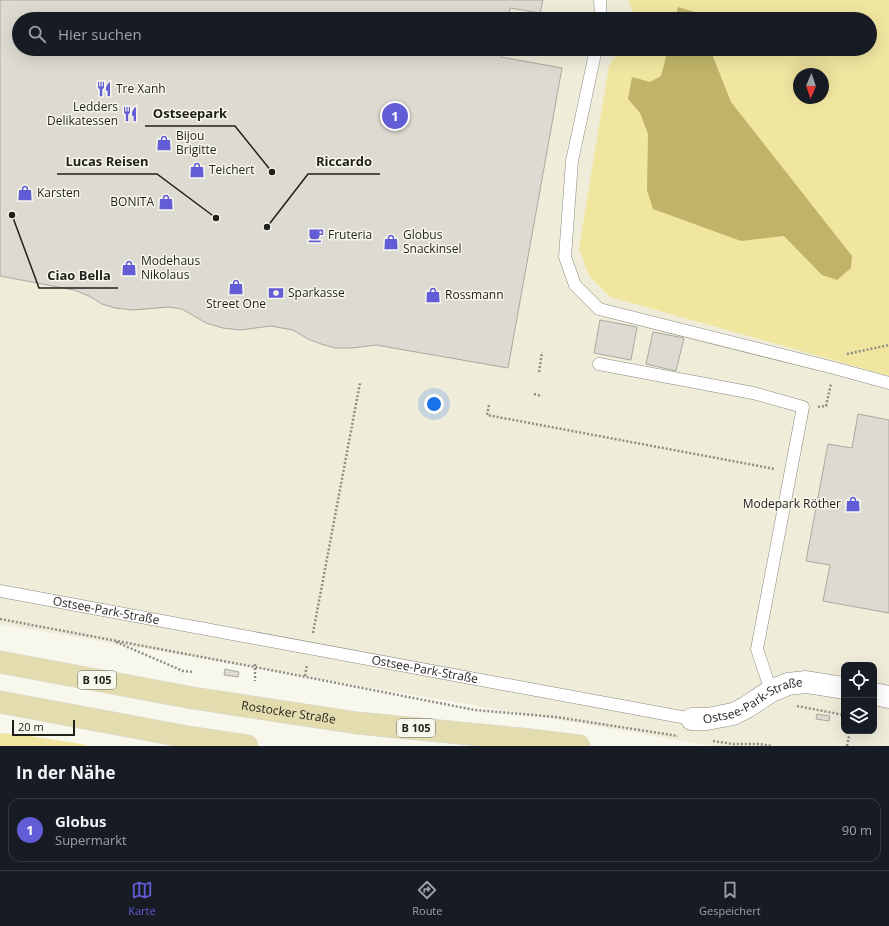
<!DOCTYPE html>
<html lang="de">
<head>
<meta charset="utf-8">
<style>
	body { margin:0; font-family:"Open Sans",sans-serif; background:#242831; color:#f1f3f6 }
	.controls { position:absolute; right:12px; bottom:12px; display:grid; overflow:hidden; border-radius:8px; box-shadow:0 4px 16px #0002 }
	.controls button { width:36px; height:36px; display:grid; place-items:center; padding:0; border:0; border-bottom:1px solid #363941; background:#171b24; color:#f1f3f6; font:20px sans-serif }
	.compass { position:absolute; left:793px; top:68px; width:36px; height:36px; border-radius:50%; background:#171b24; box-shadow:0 4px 16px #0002; rotate:182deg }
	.scale { position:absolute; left:12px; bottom:10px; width:63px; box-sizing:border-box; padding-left:4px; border:2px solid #201f1b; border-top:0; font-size:11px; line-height:14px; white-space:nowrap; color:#201f1b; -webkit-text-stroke:3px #f8f7ec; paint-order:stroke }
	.you { position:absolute; left:434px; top:404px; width:14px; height:14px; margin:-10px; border:3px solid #fff; border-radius:50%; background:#1a73e8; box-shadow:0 0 0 6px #1a73e833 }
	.badge { display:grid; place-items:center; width:26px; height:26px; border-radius:50%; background:#625dd6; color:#fff; font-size:13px; font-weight:700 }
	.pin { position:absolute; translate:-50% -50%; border:2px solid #fff; box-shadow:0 1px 4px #0006 }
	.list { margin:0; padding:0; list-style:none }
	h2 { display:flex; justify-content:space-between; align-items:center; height:52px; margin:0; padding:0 16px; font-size:17px }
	h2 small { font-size:13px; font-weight:400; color:#9ea1a6 }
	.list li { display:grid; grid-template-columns:26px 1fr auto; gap:12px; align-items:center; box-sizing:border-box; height:64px; margin:0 8px 8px; padding:0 8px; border:1px solid #363941; border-radius:12px }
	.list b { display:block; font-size:15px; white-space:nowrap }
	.list p { margin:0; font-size:13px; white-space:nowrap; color:#9ea1a6 }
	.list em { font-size:13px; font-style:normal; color:#9ea1a6 }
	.icon { flex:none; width:22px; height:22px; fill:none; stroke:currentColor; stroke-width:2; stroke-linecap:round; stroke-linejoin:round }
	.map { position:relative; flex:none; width:889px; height:746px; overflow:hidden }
	.search { position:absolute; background:#171b24; box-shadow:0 4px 16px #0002; left:12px; right:12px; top:12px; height:44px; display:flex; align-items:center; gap:10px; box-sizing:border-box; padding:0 14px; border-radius:22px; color:#9ea1a6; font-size:15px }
	.sheet { height:124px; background:#171b24 }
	nav { display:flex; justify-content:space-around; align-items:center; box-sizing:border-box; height:56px; border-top:1px solid #363941; background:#171b24; font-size:11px; color:#9ea1a6 }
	nav a { display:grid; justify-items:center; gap:2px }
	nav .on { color:#625dd6 }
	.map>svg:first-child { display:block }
	.built { fill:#efecda; fill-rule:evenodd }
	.green { fill:#f1e6a0; fill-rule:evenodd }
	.water { fill:#bfb468 }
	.building { fill:#dddbd1; stroke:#aaa99f }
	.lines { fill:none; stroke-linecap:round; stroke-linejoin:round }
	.lane-casing { stroke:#8c8a81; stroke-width:13 }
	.street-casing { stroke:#8c8a81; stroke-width:23 }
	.primary-casing { stroke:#d7d7d6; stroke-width:23 }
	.path { stroke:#8f8e86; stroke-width:2.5; stroke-dasharray:2 2; stroke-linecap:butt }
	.lane { stroke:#fff; stroke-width:12 }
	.street { stroke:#fff; stroke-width:22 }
	.primary { stroke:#e3dcaf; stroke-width:22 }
	.labels { text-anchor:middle; stroke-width:3; stroke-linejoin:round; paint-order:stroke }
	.shield { fill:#f8f7ec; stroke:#61605a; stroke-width:1 }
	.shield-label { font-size:11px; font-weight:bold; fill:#201f1b }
	.poi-label { font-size:12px; fill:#201f1b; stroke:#f8f7ec; text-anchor:start }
	.street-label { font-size:12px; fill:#201f1b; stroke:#f8f7ec }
	.leader { fill:none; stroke:#201f1b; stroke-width:1.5 }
	.callout-dot { fill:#201f1b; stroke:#f8f7ec; stroke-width:1.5 }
	.callout-label { font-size:13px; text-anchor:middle; font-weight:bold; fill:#201f1b; stroke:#f8f7ec; stroke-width:3; stroke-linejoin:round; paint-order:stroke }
</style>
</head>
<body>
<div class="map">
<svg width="889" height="746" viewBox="0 0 889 746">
	<rect width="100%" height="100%" fill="#f8f7ec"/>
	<path class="built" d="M 0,0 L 629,0 L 634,19 L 19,19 L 19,49 L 620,49 L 609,66 L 589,276 L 610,297 L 889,376 L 889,746 L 712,746 L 0,624 ZM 844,665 L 874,665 L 874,731 L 844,731 Z"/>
	<path class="green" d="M 629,0 L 889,0 L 889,376 L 610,297 L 589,276 L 579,248 L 609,66 L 620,49 L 870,49 L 870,19 L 634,19 ZM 799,74 L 823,74 L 823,98 L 799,98 Z
		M 0,733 L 29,736 L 82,744 L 88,746 L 0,746 Z"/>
	<path class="water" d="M 678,7 L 695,12 L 698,19 L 675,19 Z
		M 668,49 L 710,49 L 731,102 L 852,256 L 851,268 L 837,280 L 822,275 L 784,236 L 741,241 L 653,209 L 647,190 L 648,134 L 640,113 L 628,99 L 632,77 L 650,82 L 661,76 Z"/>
	<path class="building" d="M 0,0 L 543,0 L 540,13 L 510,8 L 508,19 L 19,19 L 19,49 L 502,49 L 501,57 L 562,68 L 508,368 L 376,345 L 352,348 L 335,348 L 321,344 L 308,339 L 293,330 L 271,326 L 240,330 L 223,328 L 206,323 L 182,309 L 169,307 L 133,310 L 115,308 L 102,304 L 89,296 L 74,290 L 0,276 Z
		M 600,320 L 637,327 L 631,360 L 594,353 Z
		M 653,332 L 684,338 L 676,371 L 646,364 Z
		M 858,414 L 889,420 L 889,613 L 823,601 L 830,565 L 806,561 L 828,444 L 852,448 Z
		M 225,669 L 239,672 L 238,677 L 224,675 Z
		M 817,714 L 830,716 L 829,721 L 816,719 Z"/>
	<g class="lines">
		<g class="lane-casing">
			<g id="lane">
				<path d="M 600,0 L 601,19"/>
				<path d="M 596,49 L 572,161 L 565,257 L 575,285 L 599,309 L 834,368 L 889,383"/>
				<path d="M 599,364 L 753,393 L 803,407 L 757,649 L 771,691"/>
				<path id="s1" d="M 0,591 L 692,719"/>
			</g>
		</g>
		<g class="street-casing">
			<g id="street">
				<path d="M 874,694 L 889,697"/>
				<path id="s2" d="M 692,719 L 707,719 L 733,714 L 747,707 L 771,691 L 788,684 L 806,682 L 844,688"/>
			</g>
		</g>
		<g class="primary-casing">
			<g id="primary">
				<path id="s3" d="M 0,662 L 193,698 L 357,723 L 521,739 L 579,746"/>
				<path d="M 0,702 L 193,738 L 247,746"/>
			</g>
		</g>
		<path class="path" d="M 847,354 L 889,345
			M 539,372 L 542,352
			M 534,394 L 542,396
			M 489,405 L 487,415 L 775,469
			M 818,407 L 826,406 L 831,384
			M 0,619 L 255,667 L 439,703 L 475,710 L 556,717 L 678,736
			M 313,633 L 360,383
			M 116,642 L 183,671 L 194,672
			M 255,664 L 255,681
			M 305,676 L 307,665
			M 797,706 L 844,715
			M 713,741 L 733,744 L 759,744 L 772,746
			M 847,746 L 850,731"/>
		<use href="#lane" class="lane"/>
		<use href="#street" class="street"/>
		<use href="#primary" class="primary"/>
	</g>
	<defs>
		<g id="restaurant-bare" transform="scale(1.2)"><path d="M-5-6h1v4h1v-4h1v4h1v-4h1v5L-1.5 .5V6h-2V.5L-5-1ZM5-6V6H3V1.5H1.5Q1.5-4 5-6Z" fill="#625dd6" stroke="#f8f7ec" stroke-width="2.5" paint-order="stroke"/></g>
		<g id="shop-bare" transform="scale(1.2)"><path d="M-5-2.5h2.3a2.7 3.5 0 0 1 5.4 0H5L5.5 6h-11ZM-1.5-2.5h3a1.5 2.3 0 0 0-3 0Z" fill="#625dd6" stroke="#f8f7ec" stroke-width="2.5" paint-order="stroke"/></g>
		<g id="cafe-bare" transform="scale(1.2)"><path d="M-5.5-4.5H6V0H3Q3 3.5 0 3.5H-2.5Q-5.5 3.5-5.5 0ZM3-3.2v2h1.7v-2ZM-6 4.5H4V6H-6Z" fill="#625dd6" stroke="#f8f7ec" stroke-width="2.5" paint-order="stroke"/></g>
		<g id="bank-bare" transform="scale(1.2)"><path d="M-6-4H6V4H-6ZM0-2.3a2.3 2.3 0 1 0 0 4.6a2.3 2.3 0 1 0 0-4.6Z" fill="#625dd6" stroke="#f8f7ec" stroke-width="2.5" paint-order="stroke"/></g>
	</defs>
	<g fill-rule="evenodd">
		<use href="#restaurant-bare" x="104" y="89"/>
		<use href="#restaurant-bare" x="130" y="114"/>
		<use href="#shop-bare" x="164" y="143"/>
		<use href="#shop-bare" x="197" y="170"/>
		<use href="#shop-bare" x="25" y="193"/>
		<use href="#shop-bare" x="166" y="202"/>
		<use href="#cafe-bare" x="316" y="235"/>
		<use href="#shop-bare" x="391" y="242"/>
		<use href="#shop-bare" x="129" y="268"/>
		<use href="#shop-bare" x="236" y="287"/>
		<use href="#bank-bare" x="276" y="293"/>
		<use href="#shop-bare" x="433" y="295"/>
		<use href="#shop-bare" x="853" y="504"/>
	</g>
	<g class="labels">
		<g class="shield">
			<rect x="78" y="671" width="38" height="18" rx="3"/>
			<rect x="397" y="719" width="38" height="18" rx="3"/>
		</g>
		<g class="shield-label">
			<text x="97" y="684">B 105</text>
			<text x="416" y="732">B 105</text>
		</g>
		<g class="poi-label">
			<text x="116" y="93">Tre Xanh</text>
			<text x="118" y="111" text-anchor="end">Ledders<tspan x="118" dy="14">Delikatessen</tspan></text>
			<text x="176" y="140">Bijou<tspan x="176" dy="14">Brigitte</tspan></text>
			<text x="209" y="174">Teichert</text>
			<text x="37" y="197">Karsten</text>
			<text x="154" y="206" text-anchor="end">BONITA</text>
			<text x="328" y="239">Fruteria</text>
			<text x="403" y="239">Globus<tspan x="403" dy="14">Snackinsel</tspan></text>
			<text x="141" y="265">Modehaus<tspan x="141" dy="14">Nikolaus</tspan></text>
			<text x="288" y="297">Sparkasse</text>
			<text x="445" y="299">Rossmann</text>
			<text x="236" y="308" text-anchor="middle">Street One</text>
			<text x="841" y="508" text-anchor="end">Modepark Röther</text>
		</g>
		<g class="street-label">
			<text dy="4" stroke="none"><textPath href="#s1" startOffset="108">Ostsee-Park-Straße</textPath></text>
			<text dy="4" stroke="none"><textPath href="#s1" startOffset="432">Ostsee-Park-Straße</textPath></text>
			<text dy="4" stroke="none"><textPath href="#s2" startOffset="65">Ostsee-Park-Straße</textPath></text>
			<text dy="4" stroke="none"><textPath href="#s3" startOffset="293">Rostocker Straße</textPath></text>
		</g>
	</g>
	<path class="leader" d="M272 172L235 126H145M216 218L157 174H57M267 227L308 174H380M12 215L39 288H118"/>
	<g class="callout-dot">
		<circle cx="272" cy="172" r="4"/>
		<circle cx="216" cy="218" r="4"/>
		<circle cx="267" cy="227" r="4"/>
		<circle cx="12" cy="215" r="4"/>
	</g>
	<g class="callout-label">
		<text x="190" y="118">Ostseepark</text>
		<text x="107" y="166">Lucas Reisen</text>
		<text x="344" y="166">Riccardo</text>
		<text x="79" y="280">Ciao Bella</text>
	</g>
</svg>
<div class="controls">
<button><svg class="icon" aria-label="locate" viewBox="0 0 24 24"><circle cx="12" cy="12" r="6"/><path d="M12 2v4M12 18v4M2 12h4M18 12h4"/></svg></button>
<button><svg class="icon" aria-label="layers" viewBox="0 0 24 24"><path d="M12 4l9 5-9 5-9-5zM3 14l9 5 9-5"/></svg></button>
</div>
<svg class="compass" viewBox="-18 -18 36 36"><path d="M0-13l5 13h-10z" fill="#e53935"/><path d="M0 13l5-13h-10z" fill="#9ea1a6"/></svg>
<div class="scale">20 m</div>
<div class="you"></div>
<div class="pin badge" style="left:395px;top:116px">1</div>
<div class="search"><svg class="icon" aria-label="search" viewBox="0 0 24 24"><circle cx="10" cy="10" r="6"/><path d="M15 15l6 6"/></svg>Hier suchen</div>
</div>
<section class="sheet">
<h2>In der Nähe<small></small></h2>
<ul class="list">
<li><span class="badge">1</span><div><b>Globus</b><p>Supermarkt</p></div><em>90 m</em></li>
</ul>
</section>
<nav>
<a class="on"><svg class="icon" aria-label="map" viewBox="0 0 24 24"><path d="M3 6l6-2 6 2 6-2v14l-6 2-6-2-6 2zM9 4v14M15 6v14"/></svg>Karte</a>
<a><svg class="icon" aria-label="directions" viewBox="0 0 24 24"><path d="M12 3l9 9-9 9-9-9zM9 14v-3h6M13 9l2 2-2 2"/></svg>Route</a>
<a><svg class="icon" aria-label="saved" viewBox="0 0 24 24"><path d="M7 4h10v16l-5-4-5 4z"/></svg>Gespeichert</a>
</nav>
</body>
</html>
